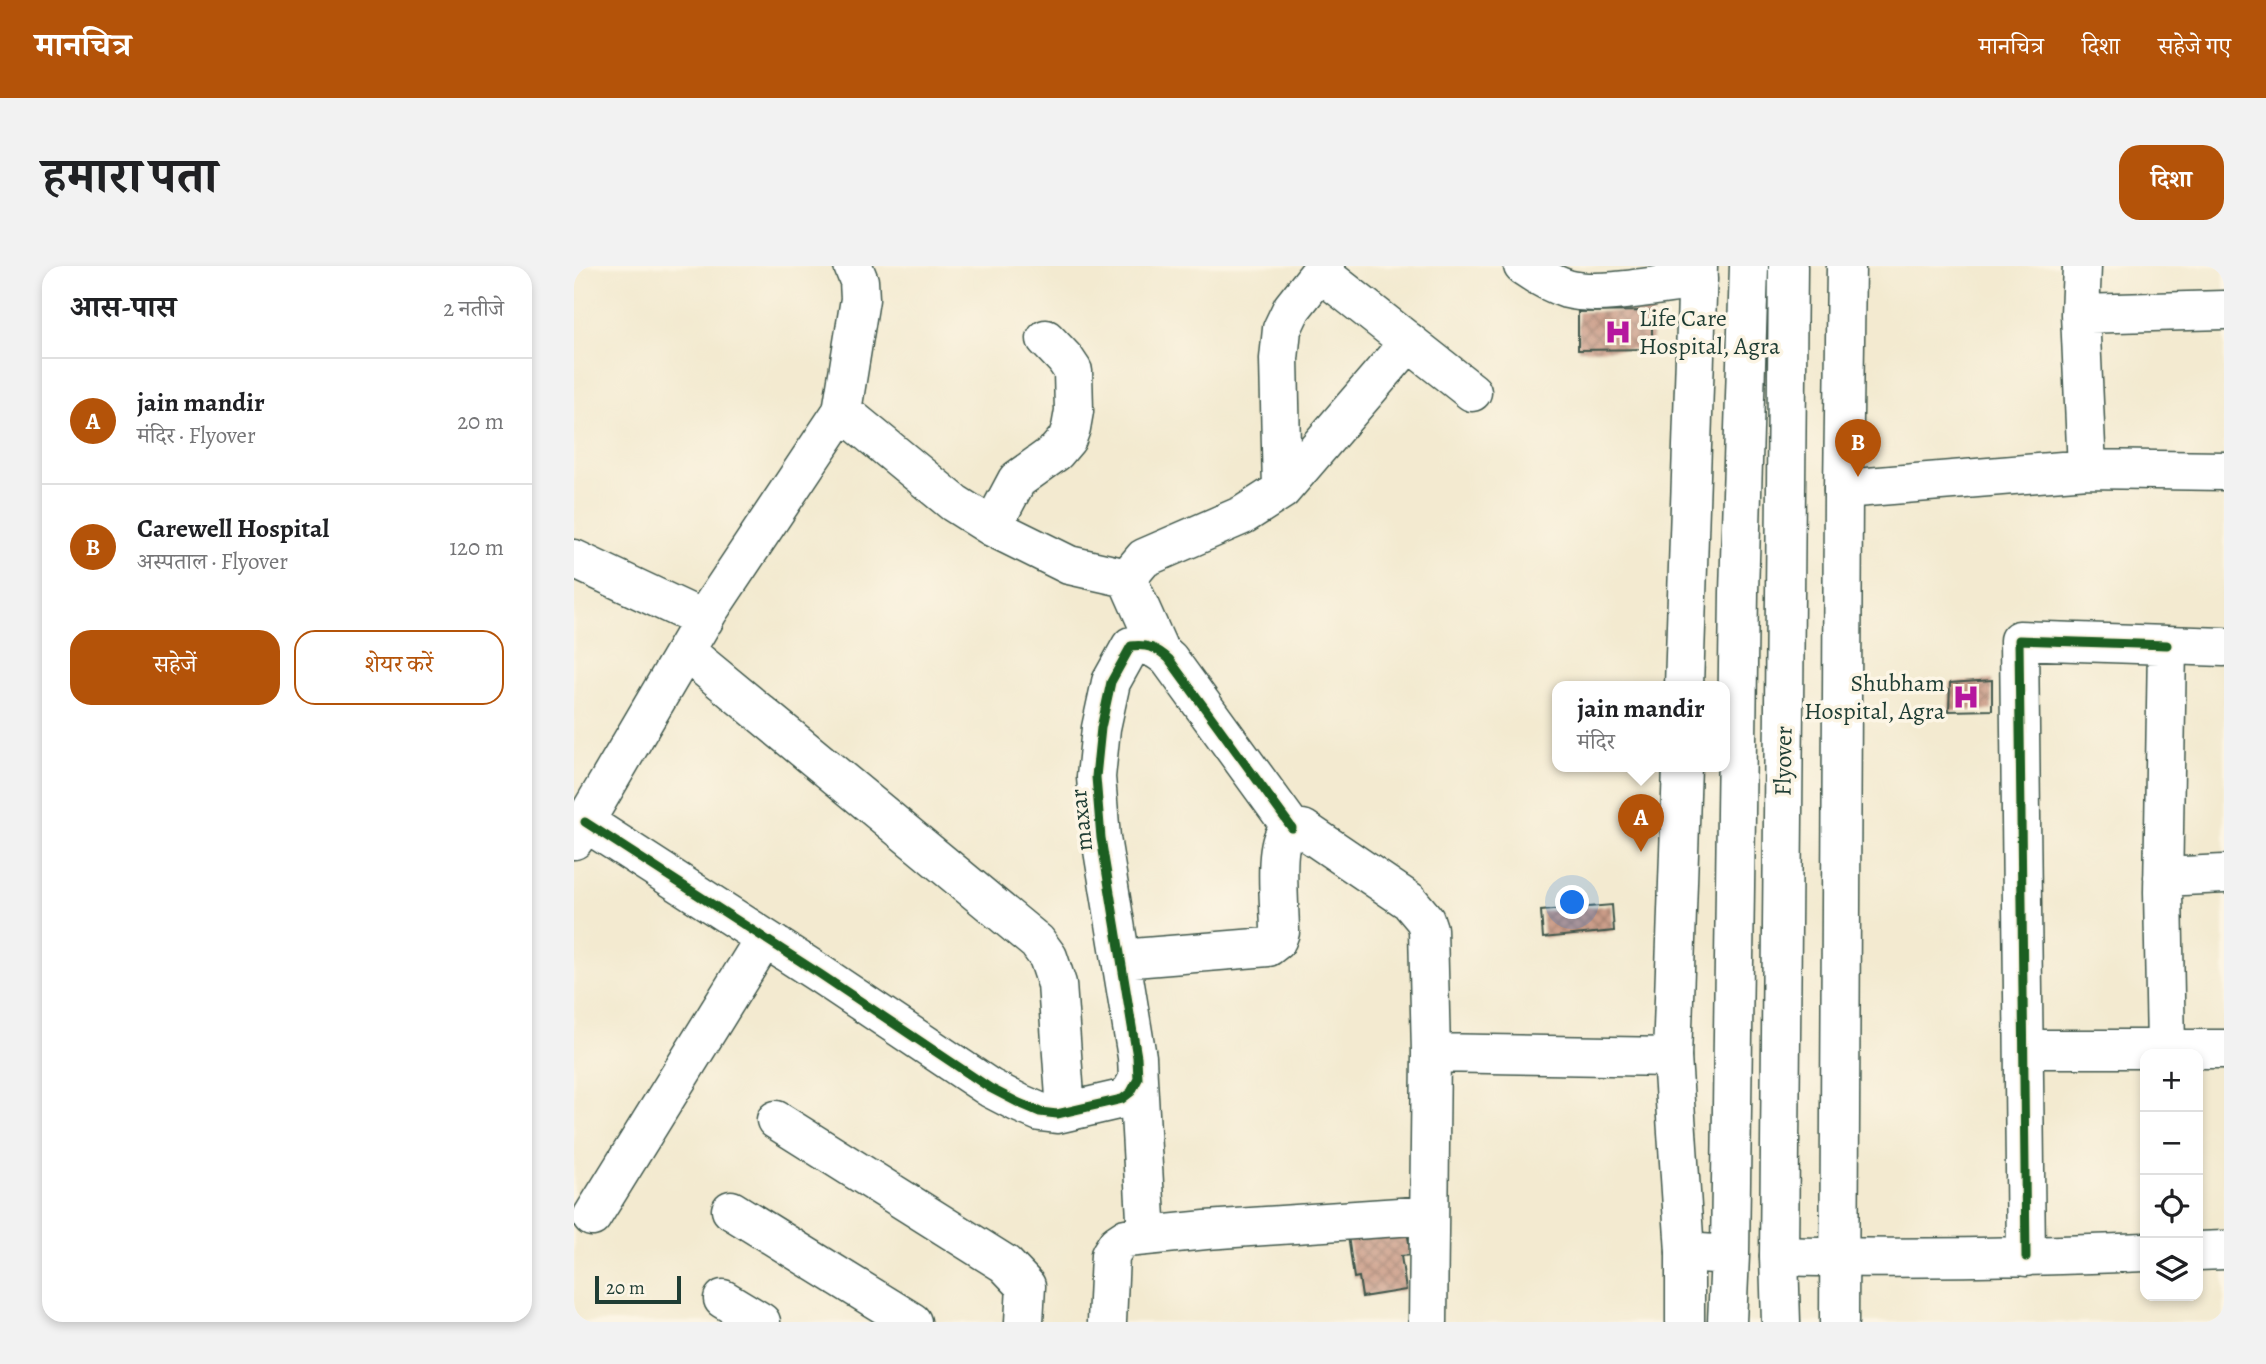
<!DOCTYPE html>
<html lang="hi">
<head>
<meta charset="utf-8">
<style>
	body { margin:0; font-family:Alegreya,"Noto Serif Devanagari",serif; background:#f2f2f2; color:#202124 }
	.controls { position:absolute; right:21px; bottom:21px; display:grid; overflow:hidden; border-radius:14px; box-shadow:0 4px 10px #0003 }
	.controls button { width:63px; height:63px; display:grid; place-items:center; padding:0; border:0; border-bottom:2px solid #e0e0e0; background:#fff; color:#202124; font:35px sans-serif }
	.scale { position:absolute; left:21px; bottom:18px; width:86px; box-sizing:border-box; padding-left:7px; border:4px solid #1f3d34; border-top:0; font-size:19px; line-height:24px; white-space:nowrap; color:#1f3d34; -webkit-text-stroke:5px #fcf5e5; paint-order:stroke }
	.you { position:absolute; left:999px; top:637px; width:24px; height:24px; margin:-18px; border:5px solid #fff; border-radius:50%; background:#1a73e8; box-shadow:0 0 0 10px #1a73e833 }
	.badge { display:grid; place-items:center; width:46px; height:46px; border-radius:50%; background:#b45309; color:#fff; font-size:23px; font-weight:700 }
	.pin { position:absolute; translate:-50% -58px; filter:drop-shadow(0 2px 4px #0008) }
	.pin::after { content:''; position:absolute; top:37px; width:24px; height:21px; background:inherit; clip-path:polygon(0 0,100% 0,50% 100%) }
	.popup { position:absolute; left:978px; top:415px; width:178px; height:91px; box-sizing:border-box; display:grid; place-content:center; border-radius:14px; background:#fff; filter:drop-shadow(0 2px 5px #0005); font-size:23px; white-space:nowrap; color:#757577 }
	.popup b { font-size:26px; color:#202124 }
	.popup::after { content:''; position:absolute; left:50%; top:100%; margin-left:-14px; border:14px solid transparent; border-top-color:#fff }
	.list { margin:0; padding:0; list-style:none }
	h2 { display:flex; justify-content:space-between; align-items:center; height:91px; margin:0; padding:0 28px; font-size:30px }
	h2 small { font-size:23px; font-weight:400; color:#757577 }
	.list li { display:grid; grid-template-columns:46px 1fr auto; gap:21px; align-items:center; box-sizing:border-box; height:126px; padding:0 28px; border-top:2px solid #e0e0e0 }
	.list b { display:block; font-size:26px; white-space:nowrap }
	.list p { margin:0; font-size:23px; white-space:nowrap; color:#757577 }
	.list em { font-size:23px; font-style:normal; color:#757577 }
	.actions { display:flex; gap:14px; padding:21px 28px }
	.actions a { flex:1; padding:16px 0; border:2px solid #b45309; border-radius:21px; text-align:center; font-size:24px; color:#b45309 }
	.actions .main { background:#b45309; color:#fff }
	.icon { flex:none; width:38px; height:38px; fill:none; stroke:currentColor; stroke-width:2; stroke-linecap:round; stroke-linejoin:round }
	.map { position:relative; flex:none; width:1650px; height:1056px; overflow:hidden; border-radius:21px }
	header { display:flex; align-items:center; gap:42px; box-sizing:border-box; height:98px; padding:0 35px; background:#b45309; color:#fff }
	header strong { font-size:33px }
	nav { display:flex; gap:38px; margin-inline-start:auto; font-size:24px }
	.intro { display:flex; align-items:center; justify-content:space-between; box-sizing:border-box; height:168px; padding:0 42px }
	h1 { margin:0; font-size:49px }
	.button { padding:18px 32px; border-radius:21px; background:#b45309; color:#fff; font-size:24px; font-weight:700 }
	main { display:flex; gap:42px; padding:0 42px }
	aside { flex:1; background:#fff; border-radius:21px; box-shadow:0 4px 10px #0003 }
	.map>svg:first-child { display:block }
	.building { fill:url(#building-cross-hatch) }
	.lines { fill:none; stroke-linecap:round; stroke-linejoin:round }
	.minor-casing { stroke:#3f574b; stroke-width:41 }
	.major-casing { stroke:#3f574b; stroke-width:41 }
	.highway-casing { stroke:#3f574b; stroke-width:41 }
	.minor { stroke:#fff; stroke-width:38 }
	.major { stroke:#fff; stroke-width:38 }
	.highway { stroke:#fff; stroke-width:38 }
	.cycleway-casing { stroke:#fcf5e5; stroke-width:13 }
	.cycleway { stroke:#1b5e20; stroke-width:9 }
	.labels { text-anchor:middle; stroke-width:7; stroke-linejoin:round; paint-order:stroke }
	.poi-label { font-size:24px; fill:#1f3d34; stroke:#fcf5e5; text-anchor:start }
	.street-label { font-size:24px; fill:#1f3d34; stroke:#fcf5e5 }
</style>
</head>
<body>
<header>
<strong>मानचित्र</strong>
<nav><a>मानचित्र</a><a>दिशा</a><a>सहेजे गए</a></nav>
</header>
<div class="intro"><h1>हमारा पता</h1><a class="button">दिशा</a></div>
<main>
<aside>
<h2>आस-पास<small>2 नतीजे</small></h2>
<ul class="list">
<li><span class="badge">A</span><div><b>jain mandir</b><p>मंदिर · Flyover</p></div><em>20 m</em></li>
<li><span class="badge">B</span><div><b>Carewell Hospital</b><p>अस्पताल · Flyover</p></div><em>120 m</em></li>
</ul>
<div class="actions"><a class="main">सहेजें</a><a>शेयर करें</a></div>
</aside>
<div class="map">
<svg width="1650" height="1056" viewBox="0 0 1650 1056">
	<defs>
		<pattern id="building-cross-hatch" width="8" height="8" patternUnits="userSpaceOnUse" patternTransform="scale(1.75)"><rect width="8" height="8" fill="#ca9b87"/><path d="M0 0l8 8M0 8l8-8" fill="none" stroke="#a3806f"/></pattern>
	</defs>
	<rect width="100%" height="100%" fill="#fcf5e5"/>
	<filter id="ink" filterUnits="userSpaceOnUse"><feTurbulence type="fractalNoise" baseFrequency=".0143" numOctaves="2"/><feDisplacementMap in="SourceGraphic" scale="14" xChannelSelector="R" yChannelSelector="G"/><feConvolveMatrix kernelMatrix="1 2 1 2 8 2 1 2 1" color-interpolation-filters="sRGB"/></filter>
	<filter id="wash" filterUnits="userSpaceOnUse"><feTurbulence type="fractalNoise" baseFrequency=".00686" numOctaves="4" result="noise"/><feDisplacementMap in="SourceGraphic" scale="28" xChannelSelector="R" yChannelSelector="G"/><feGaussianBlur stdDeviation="1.57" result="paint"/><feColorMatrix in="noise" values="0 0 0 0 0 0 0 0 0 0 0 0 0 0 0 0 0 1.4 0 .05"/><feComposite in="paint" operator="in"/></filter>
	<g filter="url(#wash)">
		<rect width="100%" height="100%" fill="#f3ead0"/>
		<g id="blocks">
			<path class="building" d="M 1078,45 L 1078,83 L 1004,84 L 1004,46 Z
				M 1418,414 L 1418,444 L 1375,445 L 1376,417 Z
				M 1038,639 L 1040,665 L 969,672 L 967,645 Z
				M 832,959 L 837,989 L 827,990 L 832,1024 L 788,1031 L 785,1011 L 780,1012 L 773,963 Z"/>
		</g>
	</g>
	<g filter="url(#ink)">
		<use href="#blocks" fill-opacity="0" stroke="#3f574b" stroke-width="2"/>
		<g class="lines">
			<g class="minor-casing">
				<path id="minor" d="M 949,0 C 962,9 978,18 993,23 C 1027,32 1088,18 1124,14
					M 1508,0 L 1506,48 L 1513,203
					M 746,6 L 898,126
					M 1506,48 L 1650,44
					M 268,145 L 380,237 L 418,261 L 495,299 L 553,312 L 570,292 L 669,249 L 708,224 L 835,76
					M 1269,223 L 1513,203 L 1650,205
					M 708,224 L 705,93 L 708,63 L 718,42 L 751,0
					M 418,261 L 443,214 L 482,186 L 493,173 L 497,162 L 500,145 L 499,105 L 491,93 L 472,73
					M 0,293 L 130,354
					M 553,312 L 585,384
					M 111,385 L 463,676 L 474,691 L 483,718 L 492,845
					M 11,556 L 246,708 L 416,822 L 445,837 L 466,846 L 483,848 L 548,833 L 557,826 L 564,813 L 563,791 L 527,572 L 522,511 L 527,462 L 537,416 L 557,380 C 574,378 583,382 595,393 L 718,562
					M 0,574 L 134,346 L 268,145 L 286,33 L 285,15 L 279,0
					M 1589,611 L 1650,608
					M 547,693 L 694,681 L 703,674 L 706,666 C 706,645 700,585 710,570 C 715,562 721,562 729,563 L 835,635 L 851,654 L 854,663 L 857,787
					M 1592,782 L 1589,626 L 1593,379 L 1650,381
					M 1450,783 L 1650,783
					M 564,813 L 573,970
					M 202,854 L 431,998 L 452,1020 L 450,1056
					M 157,944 L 338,1056
					M 18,951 L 190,673
					M 1624,985 L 1650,984
					M 1205,990 C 1327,994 1449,991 1571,986
					M 1452,991 L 1445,374 L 1593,379
					M 149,1033 L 187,1056
					M 533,1056 L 536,989 L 543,978 L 552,972 L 632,964 L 855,949
					M 854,1056 L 857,787 L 1098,791"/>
			</g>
			<g class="major-casing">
				<path id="major" d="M 1110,420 L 1124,0
					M 1108,500 L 1098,791 L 1111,986 L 1111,1056
					M 1265,1056 L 1269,223 L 1272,0"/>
			</g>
			<g class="highway-casing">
				<path id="highway" d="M 1111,986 L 1156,989
					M 1153,1056 L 1156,989 L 1165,326 L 1175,0
					M 1207,1056 L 1205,990 L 1214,0"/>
			</g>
			<use href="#minor" class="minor"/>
			<use href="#major" class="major"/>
			<use href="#highway" class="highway"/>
			<g class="cycleway-casing">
				<path id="cycleway" d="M 11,556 L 246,708 L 416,822 L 445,837 L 466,846 L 483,848 L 548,833 L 557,826 L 564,813 L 563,791 L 527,572 L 522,511 L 527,462 L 537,416 L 557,380 C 574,378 583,382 595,393 L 718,562
					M 1452,991 L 1445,374 L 1593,379"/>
			</g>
			<use href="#cycleway" class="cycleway"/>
		</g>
	</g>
	<defs>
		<g id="hospital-bare" transform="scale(2.1)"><path d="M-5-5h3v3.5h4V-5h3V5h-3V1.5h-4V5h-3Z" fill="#b5179e" stroke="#fcf5e5" stroke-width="2.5" paint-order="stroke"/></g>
	</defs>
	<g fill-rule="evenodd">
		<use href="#hospital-bare" x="1044" y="66"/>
		<use href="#hospital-bare" x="1392" y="431"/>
	</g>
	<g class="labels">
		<g class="poi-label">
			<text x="1065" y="60">Life Care<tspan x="1065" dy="28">Hospital, Agra</tspan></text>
			<text x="1371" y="425" text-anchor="end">Shubham<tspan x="1371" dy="28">Hospital, Agra</tspan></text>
		</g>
		<g class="street-label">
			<text transform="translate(1209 495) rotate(-89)" y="8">Flyover</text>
			<text transform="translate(507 554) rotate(-96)" y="8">maxar</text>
		</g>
	</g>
</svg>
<div class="controls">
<button>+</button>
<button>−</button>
<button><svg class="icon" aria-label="locate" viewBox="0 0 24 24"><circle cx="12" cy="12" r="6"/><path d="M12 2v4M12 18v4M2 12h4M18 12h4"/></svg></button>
<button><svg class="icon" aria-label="layers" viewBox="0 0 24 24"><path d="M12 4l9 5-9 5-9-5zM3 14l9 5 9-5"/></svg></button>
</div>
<div class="scale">20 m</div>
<div class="you"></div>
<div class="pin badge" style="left:1067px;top:586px">A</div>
<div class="popup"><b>jain mandir</b>मंदिर</div>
<div class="pin badge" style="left:1284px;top:211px">B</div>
</div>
</main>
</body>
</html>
